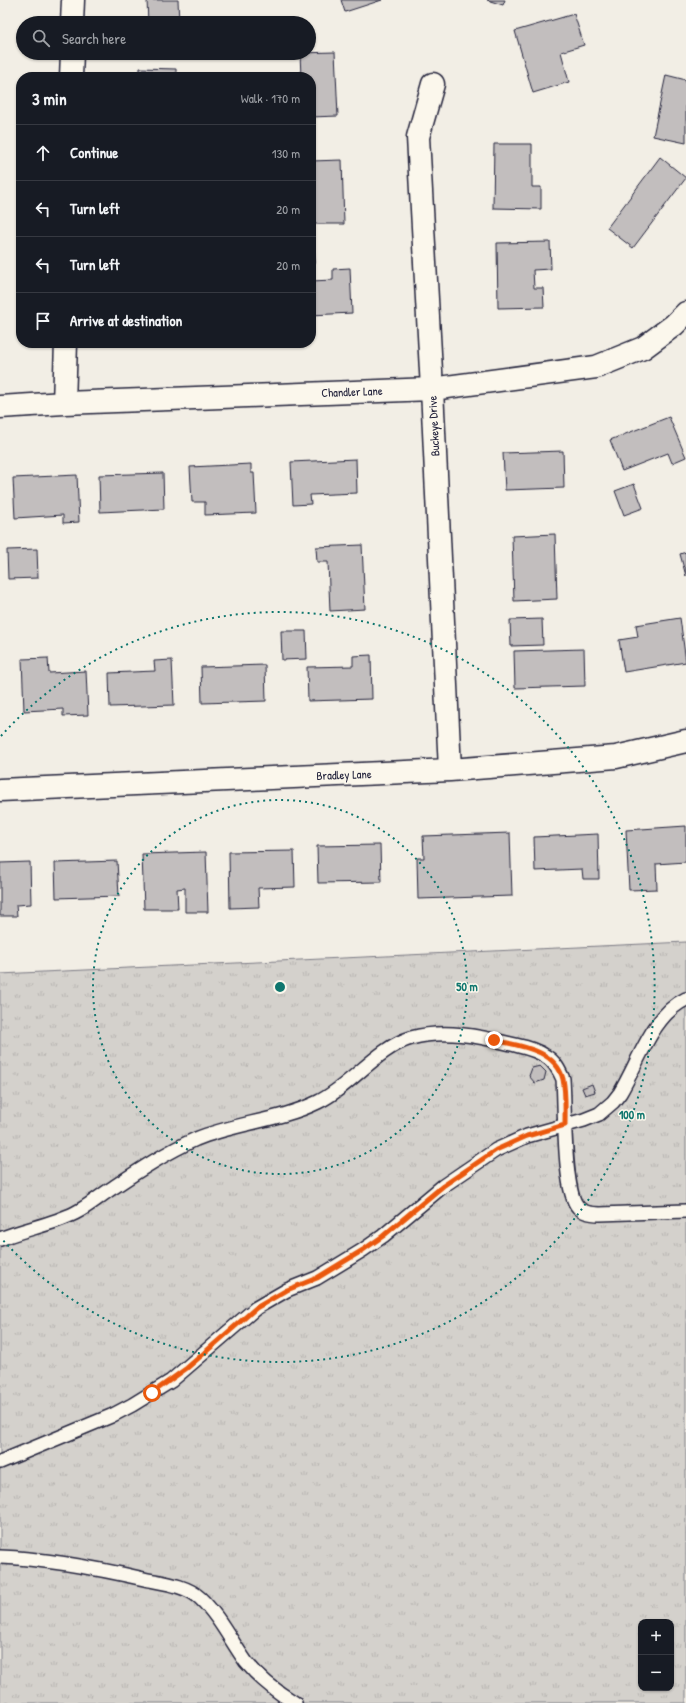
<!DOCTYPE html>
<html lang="en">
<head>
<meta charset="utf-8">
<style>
	body { margin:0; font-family:"Patrick Hand",sans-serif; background:#20242c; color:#f1f3f6 }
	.controls { position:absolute; right:12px; bottom:12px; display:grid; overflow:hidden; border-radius:8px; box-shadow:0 1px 3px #0004 }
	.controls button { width:36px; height:36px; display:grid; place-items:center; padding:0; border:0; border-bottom:1px solid #363941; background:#171b24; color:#f1f3f6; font:20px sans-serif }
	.stop { position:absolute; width:12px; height:12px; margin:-9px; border:3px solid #ea580c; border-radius:50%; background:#fff }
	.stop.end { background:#ea580c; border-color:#fff; box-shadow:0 1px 4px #0008 }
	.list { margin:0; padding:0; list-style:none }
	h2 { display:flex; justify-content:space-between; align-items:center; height:52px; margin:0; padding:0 16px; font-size:17px }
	h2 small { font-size:13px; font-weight:400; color:#9ea1a6 }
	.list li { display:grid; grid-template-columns:26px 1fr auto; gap:12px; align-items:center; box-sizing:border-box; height:56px; padding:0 16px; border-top:1px solid #363941 }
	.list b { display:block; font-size:15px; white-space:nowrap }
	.list em { font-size:13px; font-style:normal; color:#9ea1a6 }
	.icon { flex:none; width:22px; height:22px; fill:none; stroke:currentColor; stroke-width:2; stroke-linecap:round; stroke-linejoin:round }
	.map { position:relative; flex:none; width:686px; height:1703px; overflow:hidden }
	.search { position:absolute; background:#171b24; box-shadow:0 1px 3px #0004; left:16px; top:16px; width:300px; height:44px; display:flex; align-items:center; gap:10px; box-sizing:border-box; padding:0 14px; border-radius:22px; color:#9ea1a6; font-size:15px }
	.panel { position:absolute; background:#171b24; box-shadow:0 1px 3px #0004; left:16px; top:72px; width:300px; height:276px; border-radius:16px }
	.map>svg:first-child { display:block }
	.grass { fill:url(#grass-tufts); stroke:#7b7a84; fill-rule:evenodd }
	.building { fill:#c2bebe; stroke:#22223b }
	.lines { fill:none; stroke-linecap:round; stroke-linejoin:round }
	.lane-casing { stroke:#22223b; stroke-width:16 }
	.street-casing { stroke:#22223b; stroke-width:25 }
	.lane { stroke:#fbf7ec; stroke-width:13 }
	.street { stroke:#fbf7ec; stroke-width:22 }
	.route { stroke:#ea580c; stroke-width:5 }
	.ring { fill:none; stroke:#0f766e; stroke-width:2; stroke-dasharray:2 4 }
	.labels { text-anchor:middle; stroke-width:3; stroke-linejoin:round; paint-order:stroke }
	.street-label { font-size:12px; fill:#22223b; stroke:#fbf7ec }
	.centre { fill:#0f766e; stroke:#fbf7ec; stroke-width:2 }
	.ring-label { font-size:12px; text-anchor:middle; font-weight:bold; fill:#0f766e; stroke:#fbf7ec; stroke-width:3; stroke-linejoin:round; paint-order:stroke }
</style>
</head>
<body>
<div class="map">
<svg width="686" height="1703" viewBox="0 0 686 1703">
	<defs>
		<pattern id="grass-tufts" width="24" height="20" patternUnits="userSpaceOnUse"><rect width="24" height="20" fill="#d4d1cc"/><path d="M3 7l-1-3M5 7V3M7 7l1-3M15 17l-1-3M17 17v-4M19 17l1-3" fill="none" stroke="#b6b3b0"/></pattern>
	</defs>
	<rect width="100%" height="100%" fill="#f2eee5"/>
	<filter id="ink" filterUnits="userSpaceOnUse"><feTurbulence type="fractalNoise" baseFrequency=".025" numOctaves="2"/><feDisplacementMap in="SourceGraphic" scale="8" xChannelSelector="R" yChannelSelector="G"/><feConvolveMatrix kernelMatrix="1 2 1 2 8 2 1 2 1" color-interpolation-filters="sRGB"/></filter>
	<g filter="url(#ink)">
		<path class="grass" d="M 686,942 L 686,1703 L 0,1703 L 0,974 ZM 641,1622 L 671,1622 L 671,1688 L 641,1688 Z"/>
		<path class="building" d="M 147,0 L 178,0 L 179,23 L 148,23 Z
			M 341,0 L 382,0 L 345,12 Z
			M 487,0 L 505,0 L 503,5 Z
			M 574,14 L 584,45 L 561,52 L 569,82 L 533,93 L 515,31 Z
			M 335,52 L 338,116 L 311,117 L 311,77 L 301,77 L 300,53 Z
			M 140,68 L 176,69 L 176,77 L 140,77 Z
			M 666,75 L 686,80 L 686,143 L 653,136 Z
			M 494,144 L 532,144 L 532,187 L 541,187 L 541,209 L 493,208 Z
			M 660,157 L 686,178 L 633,248 L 607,228 Z
			M 342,160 L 344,224 L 311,224 L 311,161 Z
			M 311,239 L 314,239 L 315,263 L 311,263 Z
			M 550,242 L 551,269 L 533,270 L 534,288 L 543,288 L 544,307 L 498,308 L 497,243 Z
			M 350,268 L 352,313 L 311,315 L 311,281 L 333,280 L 333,269 Z
			M 669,417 L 686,457 L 672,463 L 668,453 L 622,471 L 610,440 Z
			M 563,451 L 564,488 L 505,490 L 503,453 Z
			M 356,459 L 357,493 L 310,495 L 311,504 L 293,505 L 291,462 Z
			M 251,464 L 251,473 L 254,473 L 256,513 L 205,515 L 205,502 L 192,502 L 190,467 Z
			M 163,473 L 164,509 L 100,512 L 99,475 Z
			M 77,475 L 79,522 L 63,523 L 63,515 L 15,518 L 13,478 Z
			M 634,484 L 643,508 L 624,515 L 615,491 Z
			M 555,534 L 557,599 L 514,601 L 512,536 Z
			M 362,545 L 365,609 L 330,611 L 328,562 L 317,562 L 316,547 Z
			M 37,549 L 38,578 L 8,579 L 7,550 Z
			M 686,552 L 686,576 L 680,554 Z
			M 680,618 L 686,662 L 624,672 L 619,640 L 638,637 L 636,625 Z
			M 542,619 L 543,645 L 511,646 L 510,620 Z
			M 281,631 L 306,631 L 307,659 L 282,660 Z
			M 584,649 L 585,686 L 515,688 L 514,651 Z
			M 371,655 L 372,699 L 308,701 L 307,667 L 353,666 L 353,656 Z
			M 48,658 L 49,673 L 86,671 L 88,715 L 63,716 L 63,709 L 24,711 L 22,659 Z
			M 172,660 L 174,705 L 110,707 L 109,673 L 155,671 L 154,661 Z
			M 265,665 L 266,701 L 202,703 L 201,667 Z
			M 686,826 L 686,862 L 656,864 L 657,889 L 629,890 L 626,830 Z
			M 510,833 L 512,896 L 418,899 L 417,858 L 424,858 L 423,836 Z
			M 598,834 L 599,879 L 583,879 L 582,869 L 535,871 L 534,837 Z
			M 380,845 L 381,882 L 318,883 L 317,846 Z
			M 294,851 L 295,887 L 258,888 L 259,907 L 230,908 L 229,852 Z
			M 206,852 L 208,912 L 185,912 L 185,888 L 177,889 L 178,909 L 144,909 L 142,854 Z
			M 117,861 L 119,896 L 56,898 L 55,863 Z
			M 30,862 L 31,904 L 16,905 L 17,916 L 0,916 L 0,863 Z
			M 540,1066 L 546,1072 L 544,1080 L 535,1083 L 529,1076 L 532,1068 Z
			M 592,1084 L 595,1092 L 585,1095 L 582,1088 Z"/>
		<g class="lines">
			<g class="lane-casing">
				<path id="lane" d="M 0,1239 C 24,1229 51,1225 75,1213 C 89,1206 101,1195 114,1187 C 141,1169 167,1152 196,1139 C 235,1123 279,1121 318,1102 C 351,1086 377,1048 411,1038 C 444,1029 479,1036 511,1044 C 523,1047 536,1049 547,1057 C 555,1062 559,1070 563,1079 C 565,1103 563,1192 578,1207 C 583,1213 592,1214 600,1214 L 686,1211
					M 0,1462 L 111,1416 L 132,1405 L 171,1381 L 256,1308 L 287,1290 L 317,1278 L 363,1250 L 383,1236 L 443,1186 L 496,1150 L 527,1136 L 584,1120 L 599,1114 L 613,1102 L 620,1093 C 639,1062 652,1015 686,999
					M 0,1557 C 49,1559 96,1568 144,1579 C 162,1583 186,1585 200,1598 C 219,1616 231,1641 246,1662 C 259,1678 277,1692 295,1703"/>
			</g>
			<g class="street-casing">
				<path id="street" d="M 72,23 L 73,0
					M 71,77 L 72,53
					M 433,84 L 418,137 L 432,389 L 450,770
					M 64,403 L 66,343
					M 0,407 L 64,403 L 432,389 L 596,367 L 643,348 L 674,325 L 686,313
					M 0,790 L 450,770 L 616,757 L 686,741"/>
			</g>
			<use href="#lane" class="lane"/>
			<use href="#street" class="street"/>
		</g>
	</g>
	<g class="lines" filter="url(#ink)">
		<path class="route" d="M 152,1393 L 187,1368 L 256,1308 L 287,1290 L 317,1278 L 363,1250 L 383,1236 L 443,1186 L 496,1150 L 527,1136 L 565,1125 C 565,1110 566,1093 563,1079 C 555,1049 519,1046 494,1040"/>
	</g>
	<g class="ring">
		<circle cx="280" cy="987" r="187"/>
		<path d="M1 736A375 375 0 1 1 1 1238"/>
	</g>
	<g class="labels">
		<g class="street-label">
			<text transform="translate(352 392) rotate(-2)" y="4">Chandler Lane</text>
			<text transform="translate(434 426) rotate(-93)" y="4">Buckeye Drive</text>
			<text transform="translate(344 775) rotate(-2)" y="4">Bradley Lane</text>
		</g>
	</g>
	<circle cx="280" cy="987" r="6" class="centre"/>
	<g class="ring-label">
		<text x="467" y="991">50 m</text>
		<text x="632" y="1119">100 m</text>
	</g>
</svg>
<div class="controls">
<button>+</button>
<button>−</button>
</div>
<div class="stop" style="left:152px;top:1393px"></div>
<div class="stop end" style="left:494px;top:1040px"></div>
<div class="search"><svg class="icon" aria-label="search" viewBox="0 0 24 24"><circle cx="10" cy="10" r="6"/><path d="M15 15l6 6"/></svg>Search here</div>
<section class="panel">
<h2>3 min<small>Walk · 170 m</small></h2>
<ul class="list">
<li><svg class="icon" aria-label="ahead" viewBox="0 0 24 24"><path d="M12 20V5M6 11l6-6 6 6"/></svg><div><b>Continue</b></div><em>130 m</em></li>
<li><svg class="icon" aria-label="left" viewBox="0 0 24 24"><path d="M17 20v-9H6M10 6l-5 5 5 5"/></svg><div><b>Turn left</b></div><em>20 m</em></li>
<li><svg class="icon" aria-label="left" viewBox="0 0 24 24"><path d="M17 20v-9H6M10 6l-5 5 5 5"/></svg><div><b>Turn left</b></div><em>20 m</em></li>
<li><svg class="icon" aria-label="arrive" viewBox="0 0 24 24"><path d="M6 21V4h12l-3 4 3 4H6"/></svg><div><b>Arrive at destination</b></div></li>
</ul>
</section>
</div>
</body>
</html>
